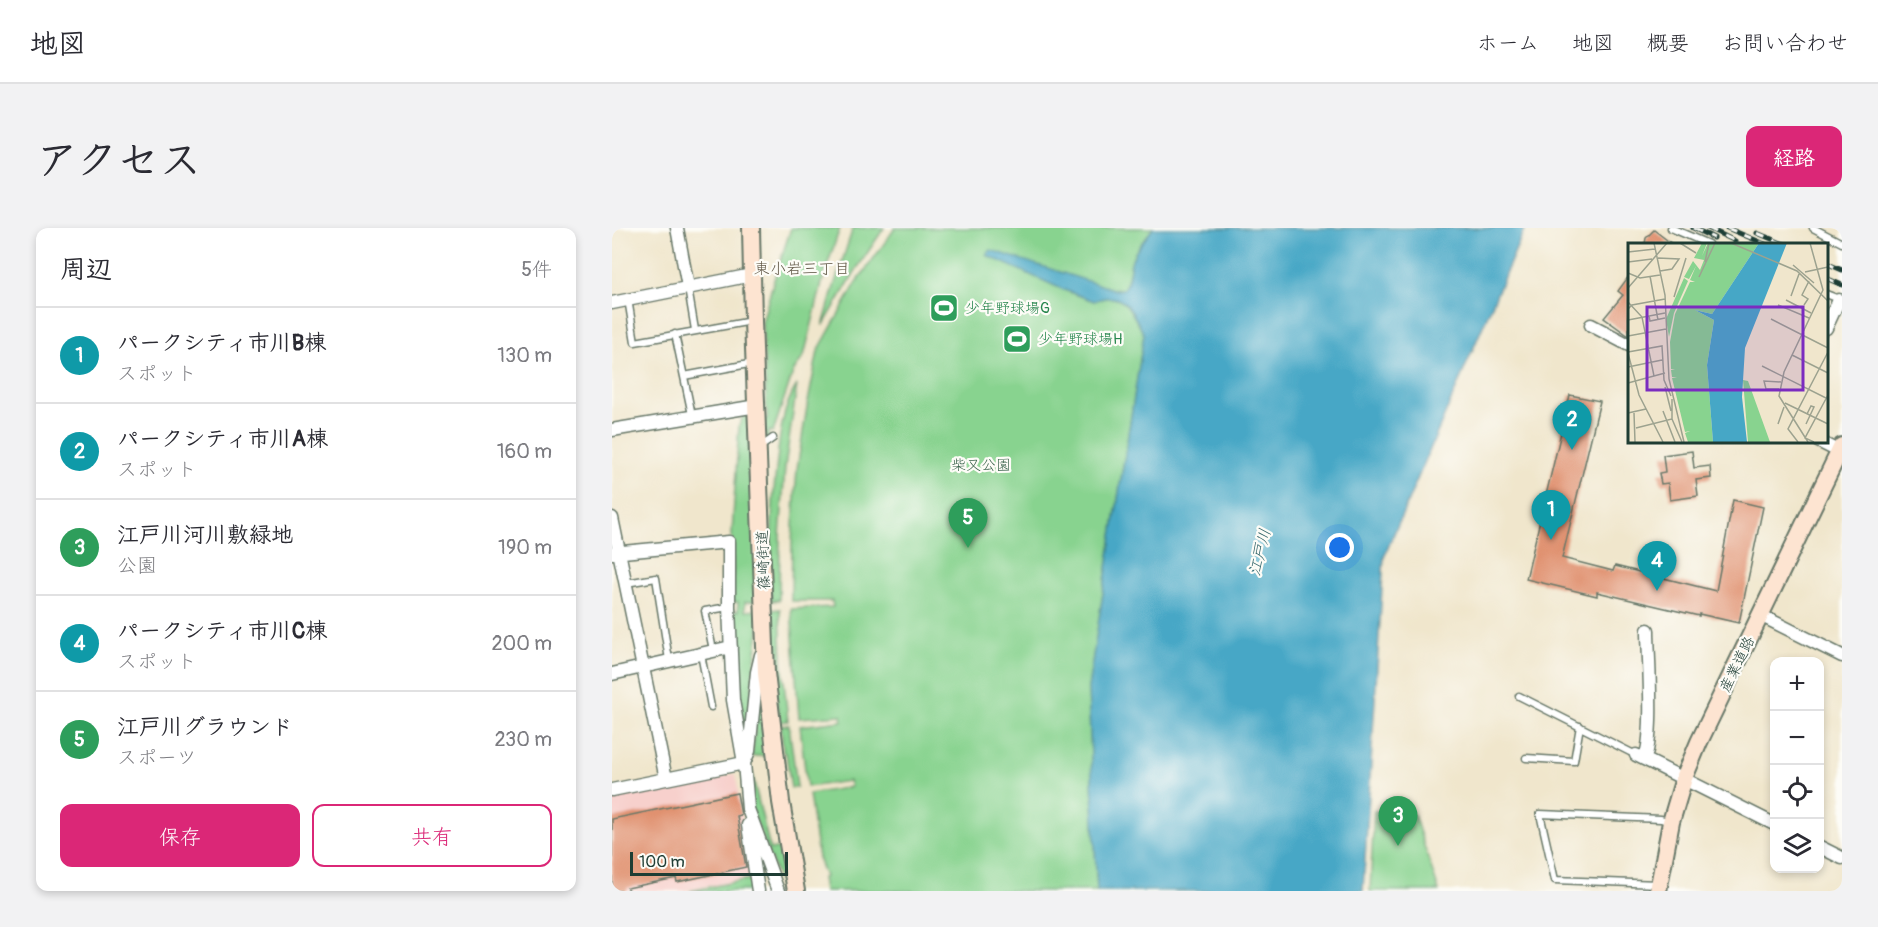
<!DOCTYPE html>
<html lang="ja">
<head>
<meta charset="utf-8">
<style>
	body { margin:0; font-family:Pangolin,"Klee One",sans-serif; background:#f2f2f3; color:#2b2b33 }
	.controls { position:absolute; right:18px; bottom:18px; display:grid; overflow:hidden; border-radius:12px; box-shadow:0 3px 9px #0003 }
	.controls button { width:54px; height:54px; display:grid; place-items:center; padding:0; border:0; border-bottom:2px solid #e1e1e2; background:#fff; color:#2b2b33; font:30px sans-serif }
	.scale { position:absolute; left:18px; bottom:15px; width:158px; box-sizing:border-box; padding-left:6px; border:3px solid #1f3d34; border-top:0; font-size:16px; line-height:21px; white-space:nowrap; color:#1f3d34; -webkit-text-stroke:4px #fdfcf7; paint-order:stroke }
	.you { position:absolute; left:728px; top:320px; width:21px; height:21px; margin:-15px; border:4px solid #fff; border-radius:50%; background:#1a73e8; box-shadow:0 0 0 9px #1a73e833 }
	.badge { display:grid; place-items:center; width:39px; height:39px; border-radius:50%; background:#db2777; color:#fff; font-size:20px; font-weight:700 }
	.pin { position:absolute; translate:-50% -50px; filter:drop-shadow(0 2px 3px #0008) }
	.pin::after { content:''; position:absolute; top:32px; width:21px; height:18px; background:inherit; clip-path:polygon(0 0,100% 0,50% 100%) }
	.list { margin:0; padding:0; list-style:none }
	h2 { display:flex; justify-content:space-between; align-items:center; height:78px; margin:0; padding:0 24px; font-size:26px }
	h2 small { font-size:20px; font-weight:400; color:#7c7c81 }
	.list li { display:grid; grid-template-columns:39px 1fr auto; gap:18px; align-items:center; box-sizing:border-box; height:96px; padding:0 24px; border-top:2px solid #e1e1e2 }
	.list b { display:block; font-size:22px; white-space:nowrap }
	.list p { margin:0; font-size:20px; white-space:nowrap; color:#7c7c81 }
	.list em { font-size:20px; font-style:normal; color:#7c7c81 }
	.actions { display:flex; gap:12px; padding:18px 24px }
	.actions a { flex:1; padding:14px 0; border:2px solid #db2777; border-radius:12px; text-align:center; font-size:21px; color:#db2777 }
	.actions .main { background:#db2777; color:#fff }
	.icon { flex:none; width:33px; height:33px; fill:none; stroke:currentColor; stroke-width:2; stroke-linecap:round; stroke-linejoin:round }
	.map { position:relative; flex:none; width:1230px; height:663px; overflow:hidden; border-radius:12px }
	header { display:flex; align-items:center; gap:36px; box-sizing:border-box; height:84px; padding:0 30px; background:#fff; border-bottom:2px solid #e1e1e2 }
	header strong { font-size:28px }
	nav { display:flex; gap:33px; margin-inline-start:auto; font-size:21px }
	.intro { display:flex; align-items:center; justify-content:space-between; box-sizing:border-box; height:144px; padding:0 36px }
	h1 { margin:0; font-size:42px }
	.button { padding:15px 27px; border-radius:12px; background:#db2777; color:#fff; font-size:21px; font-weight:700 }
	main { display:flex; gap:36px; padding:0 36px }
	aside { flex:1; background:#fff; border-radius:12px; box-shadow:0 3px 9px #0003 }
	.map>svg:first-child { display:block }
	.built { fill:#f7d0cc }
	.green { fill:#88d38f; stroke:#548862; stroke-width:1.5 }
	.water { fill:#46a7c6; stroke:#32727d; stroke-width:1.5 }
	.building { fill:#e0916f }
	.lines { fill:none; stroke-linecap:round; stroke-linejoin:round }
	.service-casing { stroke:#687869; stroke-width:9 }
	.minor-casing { stroke:#687869; stroke-width:15 }
	.secondary-casing { stroke:#687869; stroke-width:20 }
	.service { stroke:#fff; stroke-width:6 }
	.minor { stroke:#fff; stroke-width:12 }
	.secondary { stroke:#fde4d1; stroke-width:16 }
	.rail-casing { stroke:#1f3d34; stroke-width:5 }
	.rail { stroke:#fdfcf7; stroke-width:3; stroke-dasharray:9; stroke-linecap:butt }
	.labels { text-anchor:middle; stroke-width:4.5; stroke-linejoin:round; paint-order:stroke }
	.leisure-label { font-size:15px; fill:#27864d; stroke:#fdfcf7; text-anchor:start }
	.park-label { font-size:15px; fill:#39624b; stroke:#fdfcf7 }
	.street-label { font-size:15px; fill:#1f3d34; stroke:#fdfcf7 }
	.neighbourhood-label { font-size:16px; fill:#635a49; stroke:#fdfcf7 }
	.water-label { font-size:16px; font-style:italic; fill:#2d6267; stroke:#fdfcf7 }
	.inset-road { fill:none; stroke:#9ca28f; stroke-width:1.5 }
	.view { fill:#7b2cbf; fill-opacity:0.15; stroke:#7b2cbf; stroke-width:3 }
	.inset-edge { fill:none; stroke:#1f3d34; stroke-width:3 }
</style>
</head>
<body>
<header>
<strong>地図</strong>
<nav><a>ホーム</a><a>地図</a><a>概要</a><a>お問い合わせ</a></nav>
</header>
<div class="intro"><h1>アクセス</h1><a class="button">経路</a></div>
<main>
<aside>
<h2>周辺<small>5件</small></h2>
<ul class="list">
<li><span class="badge" style="background:#0f9aa8">1</span><div><b>パークシティ市川B棟</b><p>スポット</p></div><em>130 m</em></li>
<li><span class="badge" style="background:#0f9aa8">2</span><div><b>パークシティ市川A棟</b><p>スポット</p></div><em>160 m</em></li>
<li><span class="badge" style="background:#2e9e5b">3</span><div><b>江戸川河川敷緑地</b><p>公園</p></div><em>190 m</em></li>
<li><span class="badge" style="background:#0f9aa8">4</span><div><b>パークシティ市川C棟</b><p>スポット</p></div><em>200 m</em></li>
<li><span class="badge" style="background:#2e9e5b">5</span><div><b>江戸川グラウンド</b><p>スポーツ</p></div><em>230 m</em></li>
</ul>
<div class="actions"><a class="main">保存</a><a>共有</a></div>
</aside>
<div class="map">
<svg width="1230" height="663" viewBox="0 0 1230 663">
	<rect width="100%" height="100%" fill="#fdfcf7"/>
	<filter id="ink" filterUnits="userSpaceOnUse"><feTurbulence type="fractalNoise" baseFrequency=".0167" numOctaves="2"/><feDisplacementMap in="SourceGraphic" scale="12" xChannelSelector="R" yChannelSelector="G"/><feConvolveMatrix kernelMatrix="1 2 1 2 8 2 1 2 1" color-interpolation-filters="sRGB"/></filter>
	<filter id="wash" filterUnits="userSpaceOnUse"><feTurbulence type="fractalNoise" baseFrequency=".008" numOctaves="4" result="noise"/><feDisplacementMap in="SourceGraphic" scale="24" xChannelSelector="R" yChannelSelector="G"/><feGaussianBlur stdDeviation="1.35" result="paint"/><feColorMatrix in="noise" values="0 0 0 0 0 0 0 0 0 0 0 0 0 0 0 0 0 1.4 0 .05"/><feComposite in="paint" operator="in"/></filter>
	<g filter="url(#wash)">
		<rect width="100%" height="100%" fill="#f0e6cc"/>
		<path class="built" d="M 122,546 L 124,549 L 139,650 L 71,663 L 0,663 L 0,569 Z"/>
		<path class="green" d="M 179,0 L 228,0 L 212,47 L 192,128 L 181,144 L 161,204 L 157,203 L 156,209 L 153,211 L 151,194 L 155,190 L 150,94 L 161,55 Z
			M 241,0 L 272,0 L 244,42 L 211,98 L 223,55 Z
			M 283,0 L 541,0 C 535,9 526,18 521,29 C 516,39 519,53 511,61 L 452,62 L 482,73 C 513,61 518,83 532,106 L 476,460 L 485,663 L 212,663 L 210,650 L 213,649 L 206,630 L 197,566 L 239,559 L 237,553 L 195,559 L 188,498 L 230,493 L 229,487 L 187,490 L 179,381 L 221,379 L 220,373 L 179,373 L 180,313 L 185,241 L 195,179 L 206,123 L 245,54 Z
			M 185,157 L 173,239 L 168,309 L 167,372 L 159,373 C 158,329 159,286 164,242 C 167,214 169,181 185,157 Z
			M 133,183 L 138,186 L 146,373 L 133,374 L 133,383 L 146,382 L 147,402 L 141,447 L 135,520 L 125,468 L 121,383 L 126,383 L 126,374 L 121,374 L 120,305 L 127,198 Z
			M 168,381 L 170,433 L 176,493 L 168,494 L 163,462 L 159,382 Z
			M 148,456 L 155,527 L 140,529 Z
			M 169,497 L 177,497 L 185,559 L 179,560 L 174,526 L 171,524 Z
			M 139,542 L 158,621 L 168,621 L 171,623 L 177,663 L 171,663 L 138,577 Z
			M 762,583 L 802,587 L 827,663 L 758,663 Z
			M 138,651 L 140,663 L 78,663 Z"/>
		<path class="water" d="M 541,0 L 913,0 L 772,329 L 751,663 L 485,663 L 476,460 L 532,106 C 519,83 513,61 482,73 L 452,62 L 374,27 L 379,22 L 504,62 L 511,61 C 519,53 516,39 521,29 C 526,18 535,9 541,0 Z"/>
		<g id="blocks">
			<path class="building" d="M 1042,2 L 1060,16 L 1033,16 L 1034,10 Z
				M 1017,48 L 1017,108 L 992,90 L 1011,67 L 1006,63 Z
				M 958,167 L 988,173 L 950,330 L 1001,343 L 1003,338 L 1104,363 L 1121,272 L 1151,279 L 1127,395 L 1087,386 L 1087,388 L 985,364 L 985,368 L 914,351 Z
				M 1080,223 L 1082,240 L 1098,238 L 1099,250 L 1084,252 L 1086,268 L 1058,272 L 1056,255 L 1049,256 L 1047,245 L 1053,244 L 1051,227 Z
				M 125,565 L 129,587 L 125,588 L 134,639 L 65,654 L 64,650 L 15,660 L 16,663 L 0,663 L 0,591 Z"/>
		</g>
	</g>
	<g filter="url(#ink)">
		<use href="#blocks" fill-opacity="0" stroke="#687869" stroke-width="1.5"/>
		<g class="lines">
			<g class="service-casing">
				<path id="service" d="M 1059,0 L 1096,16
					M 1201,0 L 1230,15
					M 76,60 L 83,102
					M 1214,66 L 1227,71
					M 16,71 L 23,114 L 140,93
					M 63,106 L 80,187
					M 72,148 L 142,135
					M 147,220 L 161,210
					M 14,355 L 44,350 L 57,432
					M 101,422 L 93,383 L 116,379
					M 89,426 L 99,479
					M 907,468 L 1024,527
					M 914,530 L 962,533 L 968,498
					M 1046,656 L 943,652 L 928,586 L 1049,591 L 1058,594"/>
			</g>
			<g class="minor-casing">
				<path id="minor" d="M 65,0 L 76,59
					M 0,75 L 140,47
					M 979,97 L 1017,117
					M 1214,100 L 1227,72
					M 0,202 L 145,178
					M 1206,213 L 1230,225
					M 0,290 L 54,551
					M 0,325 L 117,314 L 117,379 L 121,472 L 132,535 L 136,581 L 166,663
					M 1148,387 L 1230,428
					M 0,446 L 119,419
					M 1024,527 L 1162,596
					M 1032,531 C 1043,512 1036,428 1036,402
					M 0,562 L 132,535 L 137,523 L 145,444 L 149,427
					M 136,597 L 146,663
					M 1208,619 L 1230,630"/>
			</g>
			<g class="secondary-casing">
				<path id="secondary" d="M 139,0 L 141,93 L 154,445 L 169,574 L 184,663
					M 1046,663 L 1059,594 L 1072,550 L 1087,514 L 1230,218"/>
			</g>
			<use href="#service" class="service"/>
			<use href="#minor" class="minor"/>
			<use href="#secondary" class="secondary"/>
			<g class="rail-casing">
				<path id="rail" d="M 1081,0 L 1102,10
					M 1096,0 L 1123,13
					M 1115,0 L 1153,16
					M 1145,5 L 1172,16
					M 1214,35 L 1230,42
					M 1214,50 L 1230,57"/>
			</g>
			<use href="#rail" class="rail"/>
		</g>
	</g>
	<defs>
		<g id="stadium-square" transform="scale(1.5)"><rect x="-9" y="-9" width="18" height="18" rx="4" fill="#2e9e5b" stroke="#fdfcf7"/><path d="M0-5a6.5 5 0 1 0 0 10a6.5 5 0 1 0 0-10ZM-3.5-1.8h7v3.6h-7Z" fill="#fff"/></g>
	</defs>
	<g fill-rule="evenodd">
		<use href="#stadium-square" x="332" y="80"/>
		<use href="#stadium-square" x="405" y="111"/>
	</g>
	<g class="labels">
		<g class="leisure-label">
			<text x="353" y="85">少年野球場G</text>
			<text x="426" y="116">少年野球場H</text>
		</g>
		<g class="park-label">
			<text x="369" y="242">柴又公園</text>
		</g>
		<g class="street-label">
			<text transform="translate(151 332) rotate(-92)" y="5">篠崎街道</text>
			<text transform="translate(1125 436) rotate(-64)" y="5">産業道路</text>
		</g>
		<g class="neighbourhood-label">
			<text x="190" y="46">東小岩三丁目</text>
		</g>
		<g class="water-label">
			<text transform="translate(647 324) rotate(-76)" y="6">江戸川</text>
		</g>
	</g>
	<g transform="translate(1016 15)">
		<rect width="200" height="200" fill="#f0e6cc"/>
		<path d="M 74,0 L 79,0 L 74,13 L 80,0 L 131,0 L 84,71 L 67,67 L 86,77 L 79,122 L 85,199 L 60,199 L 57,190 L 62,188 L 57,189 L 44,135 L 49,134 L 44,134 L 43,127 L 47,126 L 43,126 L 42,99 L 47,71 L 62,39 L 67,39 L 62,37 L 68,23 L 61,36 L 56,34 L 65,18 L 72,27 L 76,17 L 66,15 ZM 56,35 L 60,38 L 46,70 L 41,94 L 38,76 ZM 115,137 L 120,138 L 142,199 L 120,199 Z" fill="#88d38f"/>
		<path d="M 131,0 L 159,0 L 117,105 L 114,154 L 119,199 L 85,199 L 79,122 L 86,77 L 67,67 L 84,71 Z" fill="#46a7c6"/>
		<path class="inset-road" d="M 26,0 L 37,52 L 41,136 L 56,199M 52,0 L 68,10M 103,0 L 169,28 L 200,58M 0,9 L 27,6M 30,15 L 51,16 L 44,26 L 32,28M 0,19 L 24,16M 77,19 L 81,0M 165,22 L 186,40M 177,29 L 200,24M 0,30 L 12,35 L 32,32M 22,33 L 30,77M 71,34 L 87,0M 0,45 L 39,0M 163,53 L 171,31M 46,54 L 58,15M 158,57 L 183,70M 0,59 L 14,74 L 26,133M 150,62 L 181,75M 176,62 L 180,56 L 174,52 L 181,38M 0,66 L 4,62 L 37,56M 21,73 L 22,78 L 37,75M 143,76 L 200,105M 0,77 L 37,70M 0,93 L 38,86M 0,109 L 34,103 L 36,137 L 43,153M 0,110 L 11,152 L 35,199M 164,112 L 200,130M 134,123 L 200,156M 0,124 L 34,117M 0,140 L 37,130M 37,144 L 43,168M 151,146 L 138,146 L 136,138 L 153,139M 157,160 L 200,181M 35,168 L 47,199M 0,170 L 18,166M 6,170 L 7,199M 44,176 L 54,199M 150,181 L 156,164M 178,181 L 186,164 L 183,163 L 179,171M 8,185 L 44,176 L 44,156M 170,199 L 160,186 L 200,109M 180,199 L 151,153 L 156,129 L 195,47 L 182,0M 186,199 L 177,195 L 200,152"/>
		<path class="view" d="M 19,64 L 175,64 L 175,147 L 19,147 Z"/>
		<rect width="200" height="200" class="inset-edge"/>
	</g>
</svg>
<div class="controls">
<button>+</button>
<button>−</button>
<button><svg class="icon" aria-label="locate" viewBox="0 0 24 24"><circle cx="12" cy="12" r="6"/><path d="M12 2v4M12 18v4M2 12h4M18 12h4"/></svg></button>
<button><svg class="icon" aria-label="layers" viewBox="0 0 24 24"><path d="M12 4l9 5-9 5-9-5zM3 14l9 5 9-5"/></svg></button>
</div>
<div class="scale">100 m</div>
<div class="you"></div>
<div class="pin badge" style="left:939px;top:312px;background:#0f9aa8">1</div>
<div class="pin badge" style="left:960px;top:222px;background:#0f9aa8">2</div>
<div class="pin badge" style="left:786px;top:618px;background:#2e9e5b">3</div>
<div class="pin badge" style="left:1045px;top:363px;background:#0f9aa8">4</div>
<div class="pin badge" style="left:356px;top:320px;background:#2e9e5b">5</div>
</div>
</main>
</body>
</html>
